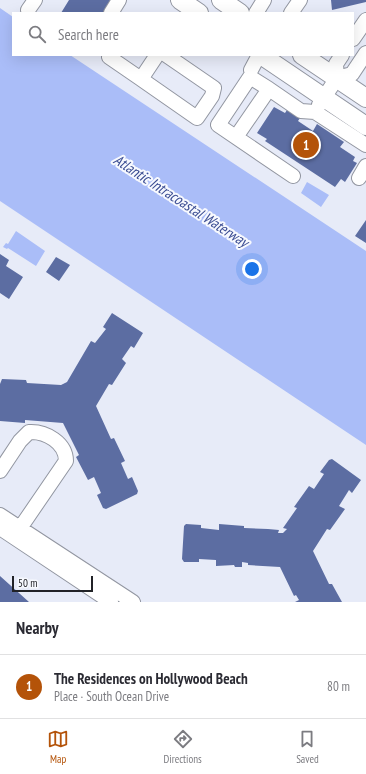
<!DOCTYPE html>
<html lang="en">
<head>
<meta charset="utf-8">
<style>
	body { margin:0; font-family:"PT Sans Narrow",sans-serif; background:#f2f2f3; color:#2b2b33 }
	.scale { position:absolute; left:12px; bottom:10px; width:81px; box-sizing:border-box; padding-left:4px; border:2px solid #212227; border-top:0; font-size:11px; line-height:14px; white-space:nowrap; color:#212227; -webkit-text-stroke:3px #f7f9fe; paint-order:stroke }
	.you { position:absolute; left:252px; top:269px; width:14px; height:14px; margin:-10px; border:3px solid #fff; border-radius:50%; background:#1a73e8; box-shadow:0 0 0 6px #1a73e833 }
	.badge { display:grid; place-items:center; width:26px; height:26px; border-radius:50%; background:#b45309; color:#fff; font-size:13px; font-weight:700 }
	.pin { position:absolute; translate:-50% -50%; border:2px solid #fff; box-shadow:0 1px 4px #0006 }
	.list { margin:0; padding:0; list-style:none }
	h2 { display:flex; justify-content:space-between; align-items:center; height:52px; margin:0; padding:0 16px; font-size:17px }
	h2 small { font-size:13px; font-weight:400; color:#7c7c81 }
	.list li { display:grid; grid-template-columns:26px 1fr auto; gap:12px; align-items:center; box-sizing:border-box; height:64px; padding:0 16px; border-top:1px solid #e1e1e2 }
	.list b { display:block; font-size:15px; white-space:nowrap }
	.list p { margin:0; font-size:13px; white-space:nowrap; color:#7c7c81 }
	.list em { font-size:13px; font-style:normal; color:#7c7c81 }
	.icon { flex:none; width:22px; height:22px; fill:none; stroke:currentColor; stroke-width:2; stroke-linecap:round; stroke-linejoin:round }
	.map { position:relative; flex:none; width:366px; height:602px; overflow:hidden }
	.search { position:absolute; background:#fff; box-shadow:0 4px 16px #0002; left:12px; right:12px; top:12px; height:44px; display:flex; align-items:center; gap:10px; box-sizing:border-box; padding:0 14px; border-radius:0px; color:#7c7c81; font-size:15px }
	.sheet { height:116px; background:#fff }
	nav { display:flex; justify-content:space-around; align-items:center; box-sizing:border-box; height:56px; border-top:1px solid #e1e1e2; background:#fff; font-size:11px; color:#7c7c81 }
	nav a { display:grid; justify-items:center; gap:2px }
	nav .on { color:#b45309 }
	.map>svg:first-child { display:block }
	.water { fill:#aabdf8 }
	.building { fill:#5c6da2 }
	.lines { fill:none; stroke-linecap:round; stroke-linejoin:round }
	.minor-casing { stroke:#9296a1; stroke-width:16 }
	.major-casing { stroke:#9296a1; stroke-width:20 }
	.minor { stroke:#fff; stroke-width:14 }
	.major { stroke:#fff; stroke-width:18 }
	.labels { text-anchor:middle; stroke-width:4; stroke-linejoin:round; paint-order:stroke }
	.water-label { font-size:15px; font-style:italic; fill:#3b4d93; stroke:#f7f9fe }
</style>
</head>
<body>
<div class="map">
<svg width="366" height="602" viewBox="0 0 366 602">
	<rect width="100%" height="100%" fill="#e7ebf8"/>
	<path class="water" d="M 0,8 L 13,17 L 13,55 L 70,55 L 366,251 L 366,445 L 0,201 Z
		M 307,182 L 329,195 L 321,207 L 301,193 Z
		M 16,231 L 45,251 L 36,266 L 8,248 L 7,249 L 3,247 L 6,243 L 8,244 Z"/>
	<path class="building" d="M 69,0 L 113,0 L 105,13 L 61,13 Z
		M 331,0 L 366,0 L 366,2 L 332,10 Z
		M 274,107 L 285,113 L 287,110 L 300,118 L 298,121 L 313,131 L 317,124 L 344,142 L 340,147 L 355,157 L 353,161 L 357,163 L 345,182 L 341,179 L 335,187 L 265,141 L 267,139 L 257,133 Z
		M 366,220 L 366,243 L 355,236 Z
		M 0,254 L 9,260 L 6,266 L 23,277 L 9,299 L 0,293 Z
		M 56,257 L 70,265 L 59,281 L 46,272 Z
		M 112,313 L 143,333 L 134,348 L 131,346 L 122,359 L 126,363 L 112,385 L 109,384 L 96,406 L 111,439 L 114,438 L 125,461 L 121,463 L 128,479 L 132,477 L 138,491 L 137,494 L 106,509 L 103,508 L 97,495 L 101,493 L 94,477 L 88,480 L 76,457 L 79,455 L 63,423 L 25,420 L 25,423 L 0,421 L 0,384 L 2,379 L 26,380 L 27,383 L 61,385 L 67,382 L 91,341 L 95,343 L 106,329 L 103,327 Z
		M 332,459 L 361,480 L 352,493 L 349,490 L 339,506 L 345,509 L 330,530 L 327,529 L 313,551 L 329,584 L 332,584 L 342,602 L 295,602 L 299,600 L 296,595 L 294,596 L 280,567 L 248,565 L 248,563 L 242,562 L 242,567 L 235,567 L 234,565 L 216,566 L 216,560 L 199,559 L 199,562 L 184,562 L 182,559 L 184,526 L 186,524 L 201,525 L 201,528 L 219,530 L 219,524 L 244,526 L 244,528 L 268,529 L 279,530 L 278,533 L 283,533 L 287,529 L 283,528 L 297,508 L 294,507 L 309,486 L 314,489 L 324,474 L 320,472 L 329,460 Z
		M 0,576 L 29,602 L 0,602 Z"/>
	<g class="lines">
		<g class="minor-casing">
			<path id="minor" d="M 28,10 L 35,0
				M 111,13 L 119,0
				M 256,13 L 264,0
				M 291,13 L 300,0
				M 353,39 L 366,20
				M 157,55 L 141,79 L 197,118 L 212,96 L 214,88 L 166,55
				M 109,57 L 141,79
				M 251,70 L 259,55
				M 337,78 L 352,74 L 366,53
				M 269,89 L 301,111 L 315,112 L 366,145
				M 319,105 L 337,78 L 336,64 L 342,55
				M 236,137 L 269,89 L 250,77 L 218,125 L 293,176
				M 359,178 L 366,166
				M 0,471 L 20,441 L 29,432 C 46,431 66,443 66,461 L 14,537
				M 0,515 L 133,602
				M 0,528 L 111,602"/>
		</g>
		<g class="major-casing">
			<path id="major" d="M 180,0 L 199,13
				M 221,0 L 240,13
				M 261,55 L 366,126
				M 302,55 L 366,98"/>
		</g>
		<use href="#minor" class="minor"/>
		<use href="#major" class="major"/>
	</g>
	<g class="labels">
		<g class="water-label">
			<text transform="translate(181 201) rotate(33)" y="5">Atlantic Intracoastal Waterway</text>
		</g>
	</g>
</svg>
<div class="scale">50 m</div>
<div class="you"></div>
<div class="pin badge" style="left:306px;top:145px">1</div>
<div class="search"><svg class="icon" aria-label="search" viewBox="0 0 24 24"><circle cx="10" cy="10" r="6"/><path d="M15 15l6 6"/></svg>Search here</div>
</div>
<section class="sheet">
<h2>Nearby<small></small></h2>
<ul class="list">
<li><span class="badge">1</span><div><b>The Residences on Hollywood Beach</b><p>Place · South Ocean Drive</p></div><em>80 m</em></li>
</ul>
</section>
<nav>
<a class="on"><svg class="icon" aria-label="map" viewBox="0 0 24 24"><path d="M3 6l6-2 6 2 6-2v14l-6 2-6-2-6 2zM9 4v14M15 6v14"/></svg>Map</a>
<a><svg class="icon" aria-label="directions" viewBox="0 0 24 24"><path d="M12 3l9 9-9 9-9-9zM9 14v-3h6M13 9l2 2-2 2"/></svg>Directions</a>
<a><svg class="icon" aria-label="saved" viewBox="0 0 24 24"><path d="M7 4h10v16l-5-4-5 4z"/></svg>Saved</a>
</nav>
</body>
</html>
